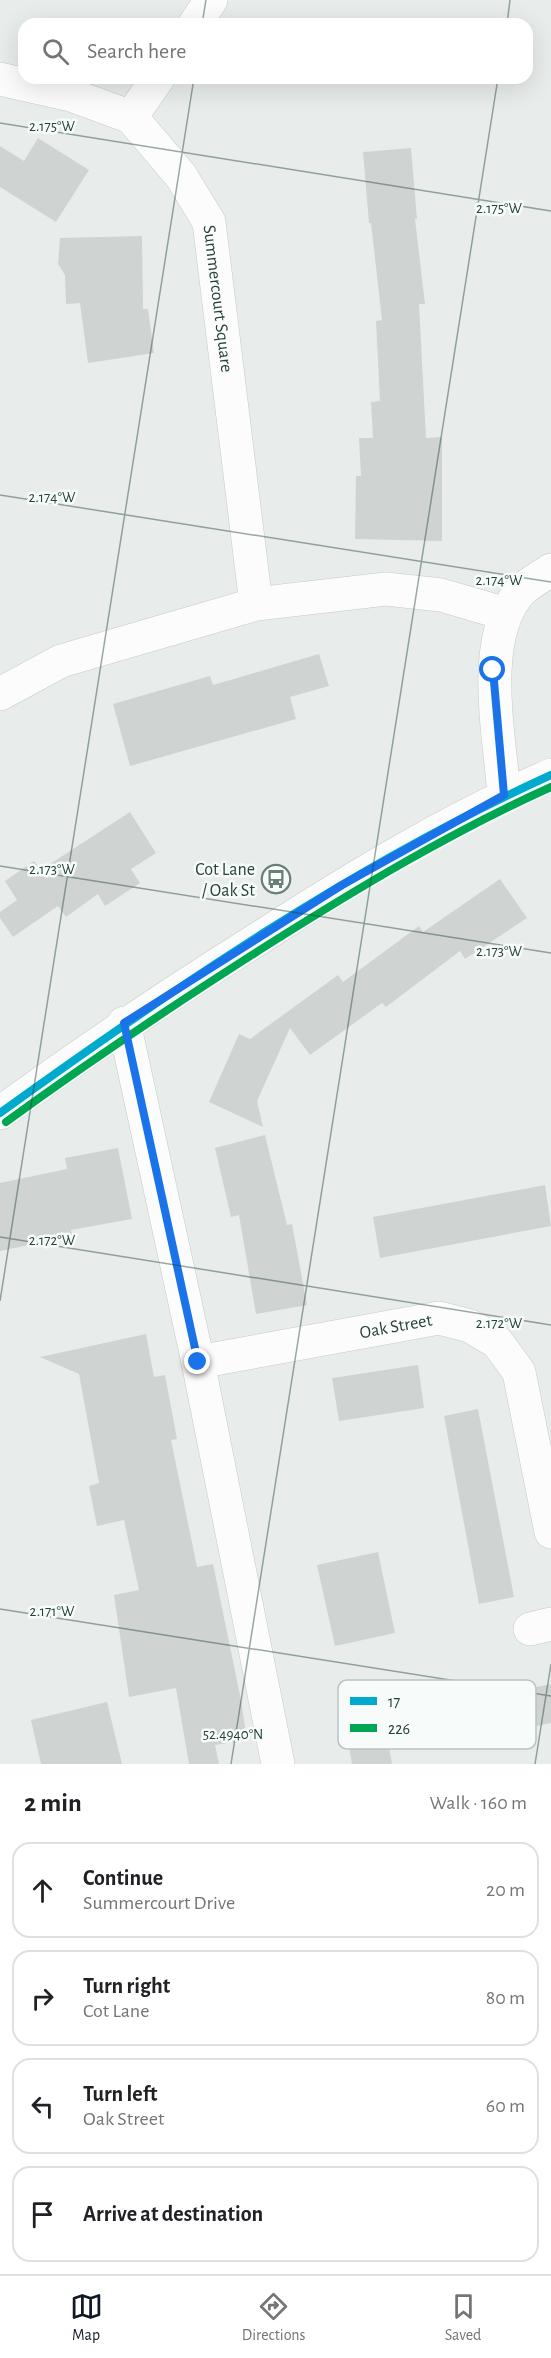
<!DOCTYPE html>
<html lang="en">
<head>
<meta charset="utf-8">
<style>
	body { margin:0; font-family:"Alegreya Sans",sans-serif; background:#f6f6f6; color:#202124 }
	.stop { position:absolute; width:18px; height:18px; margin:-14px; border:4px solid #1a73e8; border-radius:50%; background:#fff }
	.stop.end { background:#1a73e8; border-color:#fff; box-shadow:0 2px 6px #0008 }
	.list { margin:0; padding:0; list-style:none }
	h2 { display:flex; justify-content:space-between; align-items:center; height:78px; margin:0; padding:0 24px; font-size:26px }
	h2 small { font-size:20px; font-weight:400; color:#757577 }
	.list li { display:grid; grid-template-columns:39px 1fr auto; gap:18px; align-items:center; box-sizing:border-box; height:96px; margin:0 12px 12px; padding:0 12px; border:2px solid #e0e0e0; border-radius:18px }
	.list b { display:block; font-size:22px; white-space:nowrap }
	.list p { margin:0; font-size:20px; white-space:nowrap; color:#757577 }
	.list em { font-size:20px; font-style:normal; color:#757577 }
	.icon { flex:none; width:33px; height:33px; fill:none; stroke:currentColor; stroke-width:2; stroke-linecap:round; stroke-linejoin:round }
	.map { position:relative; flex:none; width:551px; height:1764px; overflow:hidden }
	.search { position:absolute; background:#fff; box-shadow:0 6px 24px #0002; left:18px; right:18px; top:18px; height:66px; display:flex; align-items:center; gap:15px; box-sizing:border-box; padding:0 21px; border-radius:18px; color:#757577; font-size:22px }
	.sheet { height:510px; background:#fff }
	nav { display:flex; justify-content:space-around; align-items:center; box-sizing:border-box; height:84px; border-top:2px solid #e0e0e0; background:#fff; font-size:16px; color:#757577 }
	nav a { display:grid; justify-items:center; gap:3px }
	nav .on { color:#111827 }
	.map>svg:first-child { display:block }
	.building { fill:#cfd4d2 }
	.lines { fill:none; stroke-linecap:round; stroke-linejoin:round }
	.street-casing { stroke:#c5cac8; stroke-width:34 }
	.secondary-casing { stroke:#c3cbc8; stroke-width:34 }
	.street { stroke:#fcfcfc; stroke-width:33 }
	.secondary { stroke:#fcfcfc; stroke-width:33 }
	.bus-1-casing { stroke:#f7fbf9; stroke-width:12 }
	.bus-2-casing { stroke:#f7fbf9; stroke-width:12 }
	.bus-1 { stroke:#00a9ce; stroke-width:8 }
	.bus-2 { stroke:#00a651; stroke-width:8 }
	.route { stroke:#1a73e8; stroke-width:8 }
	.ticks { fill:none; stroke:#24423a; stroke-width:1.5; stroke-opacity:0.45 }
	.labels { text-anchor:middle; stroke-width:5; stroke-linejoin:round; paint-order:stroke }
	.street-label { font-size:18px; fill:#24423a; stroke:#f7fbf9 }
	.poi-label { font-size:18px; fill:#24423a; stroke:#f7fbf9; text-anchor:end }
	.key { fill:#f7fbf9; stroke:#b8c4c0; stroke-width:1.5 }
	.key-label { font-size:16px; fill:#24423a }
	.ticks-label { font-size:15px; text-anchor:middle; fill:#24423a; stroke:#f7fbf9; stroke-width:5; stroke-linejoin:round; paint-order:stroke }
</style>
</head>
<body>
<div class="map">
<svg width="551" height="1764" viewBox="0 0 551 1764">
	<rect width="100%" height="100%" fill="#e8edeb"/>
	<path class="building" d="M 38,138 L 89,170 L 56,222 L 0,187 L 0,146 L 24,161 Z
		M 411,148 L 417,219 L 415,219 L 425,304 L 419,304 L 426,438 L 442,437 L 442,541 L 355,539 L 356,476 L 361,476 L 359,438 L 373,438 L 371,402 L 380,401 L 376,321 L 382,320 L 371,223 L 369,223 L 363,152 Z
		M 142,236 L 143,309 L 148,309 L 154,353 L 88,363 L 80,303 L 66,304 L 65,275 L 58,264 L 60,238 Z
		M 319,654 L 329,686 L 290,697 L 296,719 L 130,766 L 113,704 L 210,676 L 213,685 Z
		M 130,812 L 156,853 L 131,869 L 140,883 L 105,906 L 98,894 L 66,917 L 58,906 L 13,937 L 0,918 L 0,912 L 17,900 L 5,881 L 34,861 L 41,870 Z
		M 500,879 L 527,918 L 465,959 L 460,951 L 386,1007 L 382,1003 L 310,1055 L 290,1028 L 257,1101 L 263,1127 L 209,1102 L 239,1034 L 250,1039 L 338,975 L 343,982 L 419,926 L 423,932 Z
		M 265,1135 L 287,1225 L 292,1224 L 307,1305 L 256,1314 L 239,1215 L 231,1217 L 215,1148 Z
		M 118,1148 L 132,1219 L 71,1230 L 72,1236 L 0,1251 L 0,1183 L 67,1169 L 65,1158 Z
		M 545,1185 L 551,1226 L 380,1258 L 373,1217 Z
		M 146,1334 L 154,1377 L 165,1375 L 177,1439 L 171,1440 L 197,1567 L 213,1564 L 241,1700 L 247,1740 L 215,1745 L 219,1764 L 189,1764 L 176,1688 L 129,1697 L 114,1595 L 139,1590 L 124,1520 L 97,1526 L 89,1486 L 99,1483 L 79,1374 L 40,1357 Z
		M 418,1365 L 424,1408 L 339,1421 L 332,1378 Z
		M 478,1409 L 514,1597 L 479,1604 L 444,1416 Z
		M 378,1552 L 395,1633 L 335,1646 L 317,1565 Z
		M 551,1684 L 551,1723 L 461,1742 L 454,1704 Z
		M 381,1699 L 392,1764 L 352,1764 L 342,1705 Z
		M 107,1702 L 122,1764 L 41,1764 L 31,1720 Z"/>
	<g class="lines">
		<g class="street-casing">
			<g id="street">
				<path d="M 195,24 L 211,0"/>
				<path id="s1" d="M 0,79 L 71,95 L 131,117 L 181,176 L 209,222 L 256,604"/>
				<path d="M 131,117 L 158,78"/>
				<path d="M 0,694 L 61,661 L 256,604 L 386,589 L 441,595 L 506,614"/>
				<path d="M 504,795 C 500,737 478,637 521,591 C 529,583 542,576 551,570"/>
				<path d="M 124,1023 L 198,1362 L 278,1764"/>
				<path id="s2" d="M 198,1362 L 439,1318 L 470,1326 L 497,1342 L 519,1372 L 551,1532"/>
				<path d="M 530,1629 L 551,1624"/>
			</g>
		</g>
		<g class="secondary-casing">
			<path id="secondary" d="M 0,1113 C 85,1051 172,993 261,937 C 354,877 450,819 551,775"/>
		</g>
		<use href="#street" class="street"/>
		<use href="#secondary" class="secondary"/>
		<g class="bus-1-casing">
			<path id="bus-1" d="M 0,1113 C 172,989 357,863 551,775"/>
		</g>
		<g class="bus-2-casing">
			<path id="bus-2" d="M 6,1122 C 91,1060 178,1002 266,946 C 358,888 451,832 551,787"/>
		</g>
		<use href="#bus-1" class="bus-1"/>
		<use href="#bus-2" class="bus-2"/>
	</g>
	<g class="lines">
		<path class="route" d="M 198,1362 L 124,1023 L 342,885 L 504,795 L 493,670"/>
	</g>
	<path class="ticks" d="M 202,24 L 206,0M 507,24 L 510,0M 0,123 L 551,211M 0,495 L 551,582M 0,866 L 551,953M 0,1237 L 551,1325M 0,1301 L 194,78M 0,1609 L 551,1696M 231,1764 L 498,78M 535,1764 L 551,1664"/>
	<defs>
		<g id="bus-ring" transform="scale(1.5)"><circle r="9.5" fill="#f7fbf9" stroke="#697e78" stroke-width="1.5"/><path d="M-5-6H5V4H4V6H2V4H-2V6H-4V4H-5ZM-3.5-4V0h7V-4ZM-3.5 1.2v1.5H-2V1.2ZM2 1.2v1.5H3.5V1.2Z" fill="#697e78"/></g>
	</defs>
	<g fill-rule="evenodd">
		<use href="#bus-ring" x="276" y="879"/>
	</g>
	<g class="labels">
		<g class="street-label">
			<text dy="6" stroke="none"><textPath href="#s1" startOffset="345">Summercourt Square</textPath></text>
			<text dy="6" stroke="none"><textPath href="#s2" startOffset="201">Oak Street</textPath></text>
		</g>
		<g class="poi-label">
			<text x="255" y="875">Cot Lane<tspan x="255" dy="21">/ Oak St</tspan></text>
		</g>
	</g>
	<rect x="338" y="1680" width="198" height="69" rx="9" class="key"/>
	<rect x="350" y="1697" width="27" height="8" fill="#00a9ce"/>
	<rect x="350" y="1724" width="27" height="8" fill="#00a651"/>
	<g class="key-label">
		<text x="388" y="1707">17</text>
		<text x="388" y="1734">226</text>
	</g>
	<g class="ticks-label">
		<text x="52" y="131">2.175°W</text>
		<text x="499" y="213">2.175°W</text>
		<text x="52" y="502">2.174°W</text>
		<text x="499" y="585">2.174°W</text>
		<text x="52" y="874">2.173°W</text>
		<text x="499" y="956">2.173°W</text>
		<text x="52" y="1245">2.172°W</text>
		<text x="499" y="1328">2.172°W</text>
		<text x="52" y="1616">2.171°W</text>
		<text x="233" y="1739">52.4940°N</text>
	</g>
</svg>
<div class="stop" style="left:493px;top:670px"></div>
<div class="stop end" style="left:198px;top:1362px"></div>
<div class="search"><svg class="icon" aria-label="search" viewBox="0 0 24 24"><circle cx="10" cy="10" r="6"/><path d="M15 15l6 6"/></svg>Search here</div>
</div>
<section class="sheet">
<h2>2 min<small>Walk · 160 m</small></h2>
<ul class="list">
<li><svg class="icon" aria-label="ahead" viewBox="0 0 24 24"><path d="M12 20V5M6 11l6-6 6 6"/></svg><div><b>Continue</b><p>Summercourt Drive</p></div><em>20 m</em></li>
<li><svg class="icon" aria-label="right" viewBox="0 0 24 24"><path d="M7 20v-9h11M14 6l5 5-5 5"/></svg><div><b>Turn right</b><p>Cot Lane</p></div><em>80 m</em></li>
<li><svg class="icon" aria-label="left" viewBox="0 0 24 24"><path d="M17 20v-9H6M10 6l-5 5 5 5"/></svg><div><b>Turn left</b><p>Oak Street</p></div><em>60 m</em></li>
<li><svg class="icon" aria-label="arrive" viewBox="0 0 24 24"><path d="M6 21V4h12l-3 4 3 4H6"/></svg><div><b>Arrive at destination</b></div></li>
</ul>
</section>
<nav>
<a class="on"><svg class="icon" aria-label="map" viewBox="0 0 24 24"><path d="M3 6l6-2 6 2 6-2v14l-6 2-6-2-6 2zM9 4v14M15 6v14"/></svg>Map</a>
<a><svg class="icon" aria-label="directions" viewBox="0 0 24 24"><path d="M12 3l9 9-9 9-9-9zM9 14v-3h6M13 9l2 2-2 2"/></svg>Directions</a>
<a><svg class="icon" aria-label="saved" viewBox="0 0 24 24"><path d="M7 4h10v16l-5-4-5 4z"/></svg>Saved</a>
</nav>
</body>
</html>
